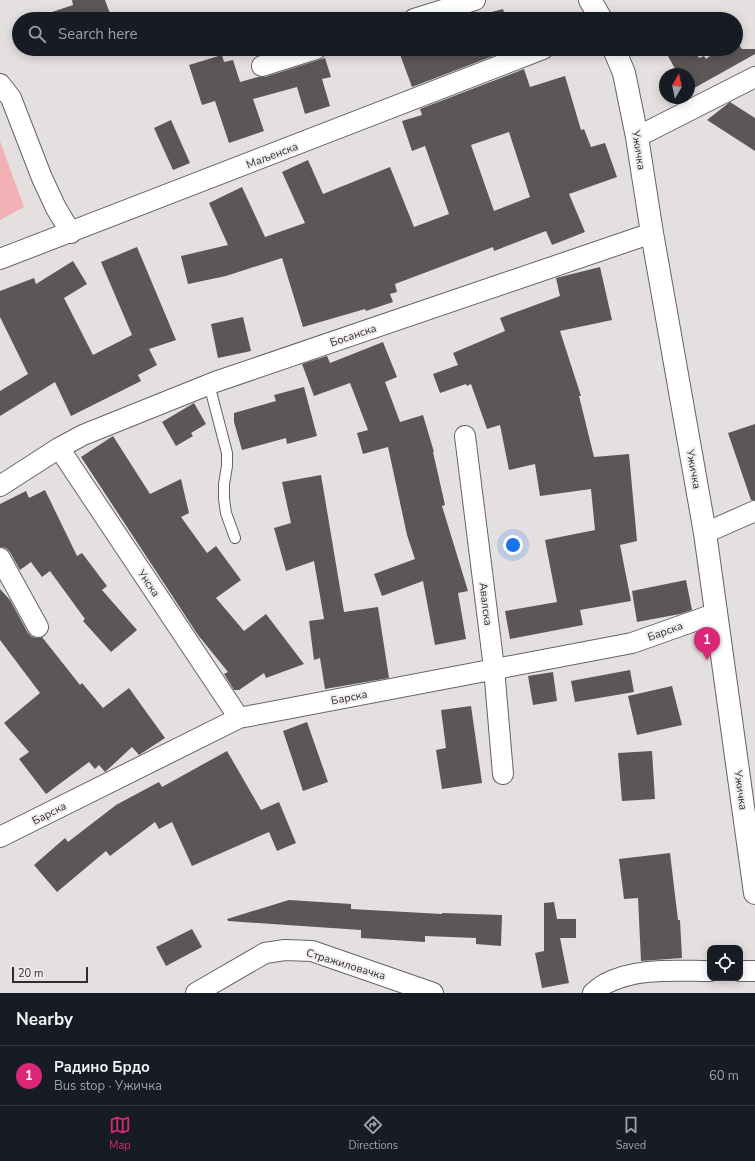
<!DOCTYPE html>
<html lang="en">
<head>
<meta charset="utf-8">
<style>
	body { margin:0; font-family:"Nunito Sans",sans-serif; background:#242831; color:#f1f3f6 }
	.controls { position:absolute; right:12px; bottom:12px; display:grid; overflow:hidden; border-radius:8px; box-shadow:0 2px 10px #0003 }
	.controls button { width:36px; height:36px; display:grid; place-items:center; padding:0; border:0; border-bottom:1px solid #363941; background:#171b24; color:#f1f3f6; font:20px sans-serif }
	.compass { position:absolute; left:659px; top:68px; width:36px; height:36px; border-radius:50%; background:#171b24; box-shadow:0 2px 10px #0003; rotate:9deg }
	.scale { position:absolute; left:12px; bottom:10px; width:76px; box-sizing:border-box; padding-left:4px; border:2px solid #2f2d2d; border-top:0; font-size:11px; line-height:14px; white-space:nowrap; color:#2f2d2d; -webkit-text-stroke:3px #f1eded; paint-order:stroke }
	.you { position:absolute; left:513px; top:545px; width:14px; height:14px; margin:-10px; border:3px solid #fff; border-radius:50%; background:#1a73e8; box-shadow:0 0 0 6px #1a73e833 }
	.badge { display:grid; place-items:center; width:26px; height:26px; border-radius:50%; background:#db2777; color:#fff; font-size:13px; font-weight:700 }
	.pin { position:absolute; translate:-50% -33px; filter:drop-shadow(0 1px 2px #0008) }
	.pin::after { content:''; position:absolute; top:21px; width:14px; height:12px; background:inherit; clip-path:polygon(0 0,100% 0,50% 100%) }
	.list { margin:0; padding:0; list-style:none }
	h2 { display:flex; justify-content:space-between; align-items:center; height:52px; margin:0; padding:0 16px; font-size:17px }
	h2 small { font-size:13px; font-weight:400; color:#9ea1a6 }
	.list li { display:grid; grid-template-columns:26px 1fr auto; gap:12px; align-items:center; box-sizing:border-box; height:60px; padding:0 16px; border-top:1px solid #363941 }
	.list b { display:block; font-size:15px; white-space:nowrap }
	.list p { margin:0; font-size:13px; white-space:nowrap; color:#9ea1a6 }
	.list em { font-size:13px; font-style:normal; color:#9ea1a6 }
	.icon { flex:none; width:22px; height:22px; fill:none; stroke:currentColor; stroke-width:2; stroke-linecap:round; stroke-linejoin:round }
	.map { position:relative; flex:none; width:755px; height:993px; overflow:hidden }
	.search { position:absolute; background:#171b24; box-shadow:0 2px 10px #0003; left:12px; right:12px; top:12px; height:44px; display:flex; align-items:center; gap:10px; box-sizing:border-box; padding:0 14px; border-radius:22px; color:#9ea1a6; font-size:15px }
	.sheet { height:112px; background:#171b24 }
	nav { display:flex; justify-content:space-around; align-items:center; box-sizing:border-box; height:56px; border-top:1px solid #363941; background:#171b24; font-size:11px; color:#9ea1a6 }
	nav a { display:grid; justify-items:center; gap:2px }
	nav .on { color:#db2777 }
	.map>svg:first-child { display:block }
	.green { fill:#f2b2b5 }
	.building { fill:#5b5757; fill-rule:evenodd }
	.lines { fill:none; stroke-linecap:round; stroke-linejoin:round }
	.service-casing { stroke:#666262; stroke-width:12 }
	.minor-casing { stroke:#666262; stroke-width:22 }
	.secondary-casing { stroke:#666262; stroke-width:24 }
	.service { stroke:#fff; stroke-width:10 }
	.minor { stroke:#fff; stroke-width:20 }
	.secondary { stroke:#fff; stroke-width:22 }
	.labels { text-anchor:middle; stroke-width:4; stroke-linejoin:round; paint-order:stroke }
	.street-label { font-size:11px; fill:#2f2d2d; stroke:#f1eded }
</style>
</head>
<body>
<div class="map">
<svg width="755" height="993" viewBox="0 0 755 993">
	<rect width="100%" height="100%" fill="#e4e0e0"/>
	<path class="green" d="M 0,141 L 24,207 L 0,220 Z"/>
	<path class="building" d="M 72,0 L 105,0 L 112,19 L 40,19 L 40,16 L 73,5 Z
		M 503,9 L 506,19 L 465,19 Z
		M 736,41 L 742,49 L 755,49 L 755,54 L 689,91 L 689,74 L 678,74 L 664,49 L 694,49 L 699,58 L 704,56 L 706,59 L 719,49 L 736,49 Z
		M 398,49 L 511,49 L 412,87 Z
		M 222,55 L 224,62 L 233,60 L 240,82 L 258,77 L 265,77 L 325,58 L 331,77 L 322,79 L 330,106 L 305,114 L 297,87 L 253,99 L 264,131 L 229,143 L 215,101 L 202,105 L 189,65 Z
		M 524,69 L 530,87 L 565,76 L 581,130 L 584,129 L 591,147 L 605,143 L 617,177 L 569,194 L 585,232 L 552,245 L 546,231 L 494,251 L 493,247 L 395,284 L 397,292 L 390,294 L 393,302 L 366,311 L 365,309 L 303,327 L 282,258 L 226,276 L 188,284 L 181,256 L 228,245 L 209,203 L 242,187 L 265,237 L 305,223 L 282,172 L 308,160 L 323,194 L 390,167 L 414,227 L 449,214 L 425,146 L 412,151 L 402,121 L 422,115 L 420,109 ZM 509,132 L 530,197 L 494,211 L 471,145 Z
		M 730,102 L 755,118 L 755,151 L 707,120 Z
		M 171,120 L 190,163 L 173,170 L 154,128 Z
		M 137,247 L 176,340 L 149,349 L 157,365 L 138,375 L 141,381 L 71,416 L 55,382 L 0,416 L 0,391 L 28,374 L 0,317 L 0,291 L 34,278 L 36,284 L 73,261 L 87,284 L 64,298 L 93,355 L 132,335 L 101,262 Z
		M 600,267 L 612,320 L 560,331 L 581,396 L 579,396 L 594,457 L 629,454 L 637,541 L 620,545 L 631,601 L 580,610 L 583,625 L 510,639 L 505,611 L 557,602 L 545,540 L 595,530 L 591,489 L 540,496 L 535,464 L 509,470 L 500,425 L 487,429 L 471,384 L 467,386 L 466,384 L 440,393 L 433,374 L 458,365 L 453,353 L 505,331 L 500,318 L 560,296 L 556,278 Z
		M 243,317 L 251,351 L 218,358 L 211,324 Z
		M 383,342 L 397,377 L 385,382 L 400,422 L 423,415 L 434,452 L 433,452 L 445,505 L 442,506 L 468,591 L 458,593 L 466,639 L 435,645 L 423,581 L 382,596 L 374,574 L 415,559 L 407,535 L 388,447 L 363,454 L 357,433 L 368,430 L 350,383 L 314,396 L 302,364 L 327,356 L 330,363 Z
		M 304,387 L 317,436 L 287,444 L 286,438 L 242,450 L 234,422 L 234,413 L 276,401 L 274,395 Z
		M 194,403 L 206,424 L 191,433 L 193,436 L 176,446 L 162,422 Z
		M 755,424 L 755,500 L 751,500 L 728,433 Z
		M 113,436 L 150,494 L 181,479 L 189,513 L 181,517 L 207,553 L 216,546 L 241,580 L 216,598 L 244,631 L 266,614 L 304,664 L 266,678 L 264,673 L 239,690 L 234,690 L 224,674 L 228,672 L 198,635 L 81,457 Z
		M 321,475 L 344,612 L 378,607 L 389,678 L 325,689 L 320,658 L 314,660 L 309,621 L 324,619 L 314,561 L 286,571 L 274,528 L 291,523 L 282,482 Z
		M 45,490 L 77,556 L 82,553 L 107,586 L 102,590 L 137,630 L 111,652 L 83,621 L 85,619 L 50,571 L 42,577 L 31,562 L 20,570 L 10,552 L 6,548 L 0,547 L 0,504 L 26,491 L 29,498 Z
		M 686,580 L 692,610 L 680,614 L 637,622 L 632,591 Z
		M 0,589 L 10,600 L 28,633 L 32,637 L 37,638 L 42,637 L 80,685 L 82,683 L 103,708 L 129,688 L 165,738 L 139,755 L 132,747 L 105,772 L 99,765 L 95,769 L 89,762 L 46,794 L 19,759 L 29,752 L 4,723 L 40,693 L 0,640 Z
		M 630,670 L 634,692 L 575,702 L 571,681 Z
		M 553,672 L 557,701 L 533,705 L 528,676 Z
		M 672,686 L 682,725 L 637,735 L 628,696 Z
		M 471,706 L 482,783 L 442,789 L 436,750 L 446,748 L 441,710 Z
		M 307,722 L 328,782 L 303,791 L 283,731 Z
		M 227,751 L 261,810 L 279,802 L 296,843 L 277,851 L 269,832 L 192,866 L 172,822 L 159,829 L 155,822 L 110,856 L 106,851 L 57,892 L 34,865 L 65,838 L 68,842 L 116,805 L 159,782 L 162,787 Z
		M 652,751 L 655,799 L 622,801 L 618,753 Z
		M 670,853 L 678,920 L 680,920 L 682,958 L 641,961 L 638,898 L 624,899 L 619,859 Z
		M 289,900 L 351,904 L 351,909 L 442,914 L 442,913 L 502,915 L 501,946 L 476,944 L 476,938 L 425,936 L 425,942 L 361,938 L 361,930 L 228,921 L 227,919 Z
		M 554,902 L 557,919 L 576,919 L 576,938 L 560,938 L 569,983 L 542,988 L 535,953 L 544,951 L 544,903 Z
		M 192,929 L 202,947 L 166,966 L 156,947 Z"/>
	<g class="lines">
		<g class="service-casing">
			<path id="service" d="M 209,384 L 227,453 L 227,466 L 224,484 L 224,499 L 226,513 L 235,538"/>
		</g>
		<g class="minor-casing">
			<path id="minor" d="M 414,19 L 475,0
				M 262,66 L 316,49
				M 0,84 L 11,98 L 42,178 L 56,208 L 71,233
				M 637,137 L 755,77
				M 0,259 L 543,49
				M 465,436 L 494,668 L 503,774
				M 59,448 L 239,718
				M 0,486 L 59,448 L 83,435 L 215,382 L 652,233
				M 705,533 L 755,511
				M 0,558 L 38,627
				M 0,837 L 239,718 L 632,643 L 717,613
				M 740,971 L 755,971
				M 196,993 L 265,953 L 285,950 L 312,951 L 433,993
				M 593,993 C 597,990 601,986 605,984 C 637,967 675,971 710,971"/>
		</g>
		<g class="secondary-casing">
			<path id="secondary" d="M 590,0 L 601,19
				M 614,49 L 624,73 L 637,137 L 652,233 L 705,533 L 755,893"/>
		</g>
		<use href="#service" class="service"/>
		<use href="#minor" class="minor"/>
		<use href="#secondary" class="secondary"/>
	</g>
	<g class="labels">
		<g class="street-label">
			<text transform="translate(639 150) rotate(81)" y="4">Ужичка</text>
			<text transform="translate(272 155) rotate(-21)" y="4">Маљенска</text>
			<text transform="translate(353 335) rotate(-19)" y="4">Босанска</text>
			<text transform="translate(694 469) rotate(80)" y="4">Ужичка</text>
			<text transform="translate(149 583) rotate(56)" y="4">Унска</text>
			<text transform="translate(486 604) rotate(83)" y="4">Авалска</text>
			<text transform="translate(665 631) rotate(-20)" y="4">Барска</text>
			<text transform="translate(349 697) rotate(-11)" y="4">Барска</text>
			<text transform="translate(741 790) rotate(82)" y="4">Ужичка</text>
			<text transform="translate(49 813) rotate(-27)" y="4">Барска</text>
			<text transform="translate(346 964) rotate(17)" y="4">Стражиловачка</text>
		</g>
	</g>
</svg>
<div class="controls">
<button><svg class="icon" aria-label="locate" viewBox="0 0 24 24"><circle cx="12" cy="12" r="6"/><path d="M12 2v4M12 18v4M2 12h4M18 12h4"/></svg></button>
</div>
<svg class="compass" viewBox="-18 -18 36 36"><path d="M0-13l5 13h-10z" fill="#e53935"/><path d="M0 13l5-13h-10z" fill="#9ea1a6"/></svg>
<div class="scale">20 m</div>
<div class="you"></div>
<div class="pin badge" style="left:707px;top:660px">1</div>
<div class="search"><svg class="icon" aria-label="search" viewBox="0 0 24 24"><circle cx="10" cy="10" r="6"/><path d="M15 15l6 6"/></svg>Search here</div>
</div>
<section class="sheet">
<h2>Nearby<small></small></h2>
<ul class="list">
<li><span class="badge">1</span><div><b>Радино Брдо</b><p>Bus stop · Ужичка</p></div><em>60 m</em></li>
</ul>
</section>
<nav>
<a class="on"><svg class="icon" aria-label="map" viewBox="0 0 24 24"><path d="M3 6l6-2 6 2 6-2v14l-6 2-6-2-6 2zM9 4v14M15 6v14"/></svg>Map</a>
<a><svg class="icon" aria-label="directions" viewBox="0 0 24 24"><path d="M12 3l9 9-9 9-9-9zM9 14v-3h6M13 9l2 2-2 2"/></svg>Directions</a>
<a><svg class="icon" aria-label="saved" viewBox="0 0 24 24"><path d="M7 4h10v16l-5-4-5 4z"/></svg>Saved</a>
</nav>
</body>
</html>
